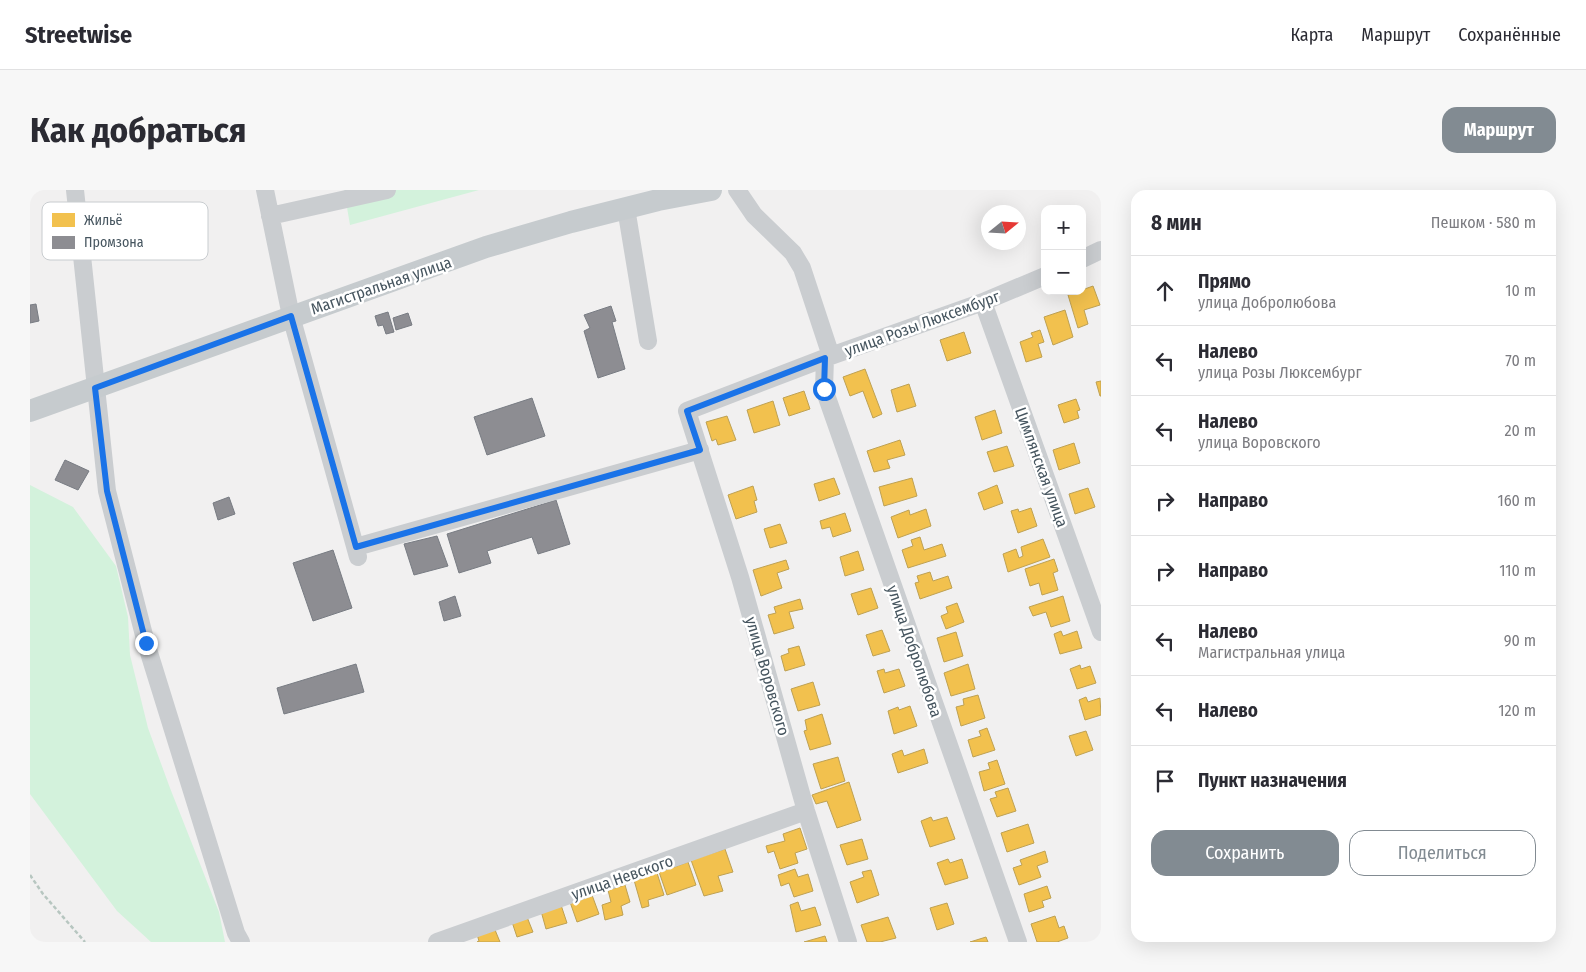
<!DOCTYPE html>
<html lang="ru">
<head>
<meta charset="utf-8">
<style>
	body { margin:0; font-family:"Fira Sans Condensed",sans-serif; background:#f7f7f7; color:#2b2b33 }
	.controls { position:absolute; right:15px; top:15px; display:grid; overflow:hidden; border-radius:10px; box-shadow:0 5px 20px #0002 }
	.controls button { width:45px; height:45px; display:grid; place-items:center; padding:0; border:0; border-bottom:1px solid #e1e1e2; background:#fff; color:#2b2b33; font:25px sans-serif }
	.compass { position:absolute; left:951px; top:15px; width:45px; height:45px; border-radius:50%; background:#fff; box-shadow:0 5px 20px #0002; rotate:72deg }
	.stop { position:absolute; width:15px; height:15px; margin:-11px; border:4px solid #1a73e8; border-radius:50%; background:#fff }
	.stop.end { background:#1a73e8; border-color:#fff; box-shadow:0 1px 5px #0008 }
	.list { margin:0; padding:0; list-style:none }
	h2 { display:flex; justify-content:space-between; align-items:center; height:65px; margin:0; padding:0 20px; font-size:21px }
	h2 small { font-size:16px; font-weight:400; color:#7c7c81 }
	.list li { display:grid; grid-template-columns:32px 1fr auto; gap:15px; align-items:center; box-sizing:border-box; height:70px; padding:0 20px; border-top:1px solid #e1e1e2 }
	.list b { display:block; font-size:19px; white-space:nowrap }
	.list p { margin:0; font-size:16px; white-space:nowrap; color:#7c7c81 }
	.list em { font-size:16px; font-style:normal; color:#7c7c81 }
	.actions { display:flex; gap:10px; padding:15px 20px }
	.actions a { flex:1; padding:11px 0; border:1px solid #828b92; border-radius:15px; text-align:center; font-size:18px; color:#828b92 }
	.actions .main { background:#828b92; color:#fff }
	.icon { flex:none; width:28px; height:28px; fill:none; stroke:currentColor; stroke-width:2; stroke-linecap:round; stroke-linejoin:round }
	.map { position:relative; flex:none; width:1071px; height:752px; overflow:hidden; border-radius:15px }
	header { display:flex; align-items:center; gap:30px; box-sizing:border-box; height:70px; padding:0 25px; background:#fff; border-bottom:1px solid #e1e1e2 }
	header strong { font-size:24px }
	nav { display:flex; gap:28px; margin-inline-start:auto; font-size:18px }
	.intro { display:flex; align-items:center; justify-content:space-between; box-sizing:border-box; height:120px; padding:0 30px }
	h1 { margin:0; font-size:35px }
	.button { padding:12px 22px; border-radius:15px; background:#828b92; color:#fff; font-size:18px; font-weight:700 }
	main { display:flex; gap:30px; padding:0 30px }
	aside { flex:1; background:#fff; border-radius:15px; box-shadow:0 5px 20px #0002 }
	.map>svg:first-child { display:block }
	.green { fill:#d3f2dc }
	.homes { fill:#f2c14e; stroke:#bea153 }
	.industry { fill:#8d8d92; stroke:#787c83 }
	.lines { fill:none; stroke-linecap:round; stroke-linejoin:round }
	.path { stroke:#b7c6c0; stroke-width:2.5; stroke-dasharray:4 2.5; stroke-linecap:butt }
	.minor { stroke:#cacdd0; stroke-width:18 }
	.major { stroke:#c6cbce; stroke-width:22 }
	.route { stroke:#1a73e8; stroke-width:6 }
	.labels { text-anchor:middle; stroke-width:5; stroke-linejoin:round; paint-order:stroke }
	.street-label { font-size:16px; fill:#46555f; stroke:#fff }
	.key { fill:#fff; stroke:#c8cccf; stroke-width:1 }
	.key-label { font-size:14px; fill:#46555f }
</style>
</head>
<body>
<header>
<strong>Streetwise</strong>
<nav><a>Карта</a><a>Маршрут</a><a>Сохранённые</a></nav>
</header>
<div class="intro"><h1>Как добраться</h1><a class="button">Маршрут</a></div>
<main>
<div class="map">
<svg width="1071" height="752" viewBox="0 0 1071 752">
	<rect width="100%" height="100%" fill="#f1f0f0"/>
	<path class="green" d="M 314,0 L 449,0 L 320,35 Z
		M 0,295 L 43,317 L 86,376 L 98,427 L 100,465 L 118,538 L 140,598 L 189,722 L 195,752 L 121,752 L 87,721 L 0,604 Z"/>
	<path class="homes" d="M 1063,96 L 1070,115 L 1054,120 L 1058,134 L 1048,138 L 1038,105 L 1052,101 L 1052,100 Z
		M 1035,120 L 1043,147 L 1023,155 L 1014,127 Z
		M 1010,140 L 1014,152 L 1008,154 L 1012,167 L 996,172 L 990,152 L 1003,147 L 1001,143 Z
		M 934,142 L 941,163 L 917,171 L 910,150 Z
		M 835,179 L 852,224 L 843,228 L 833,201 L 820,206 L 813,187 Z
		M 1071,191 L 1071,206 L 1070,206 L 1066,192 Z
		M 879,194 L 886,216 L 867,222 L 861,200 Z
		M 774,201 L 780,219 L 759,226 L 753,208 Z
		M 1046,209 L 1050,220 L 1047,221 L 1049,228 L 1034,233 L 1028,215 Z
		M 743,211 L 750,235 L 724,243 L 717,220 Z
		M 965,220 L 972,243 L 952,250 L 945,227 Z
		M 697,226 L 706,250 L 688,255 L 686,249 L 682,251 L 676,232 Z
		M 870,250 L 875,265 L 857,270 L 860,278 L 844,282 L 837,261 Z
		M 1044,253 L 1050,273 L 1029,280 L 1023,260 Z
		M 977,256 L 984,276 L 964,282 L 957,262 Z
		M 804,288 L 810,304 L 789,311 L 784,294 Z
		M 882,288 L 887,306 L 854,316 L 849,297 Z
		M 967,295 L 973,313 L 954,320 L 948,303 Z
		M 723,296 L 727,310 L 724,311 L 727,322 L 706,329 L 698,305 Z
		M 1058,298 L 1065,317 L 1045,324 L 1039,304 Z
		M 1001,318 L 1007,336 L 988,343 L 981,321 L 988,319 L 989,322 Z
		M 896,319 L 901,336 L 868,348 L 861,327 L 879,320 L 880,325 Z
		M 815,323 L 821,341 L 803,347 L 800,337 L 792,339 L 790,331 Z
		M 750,334 L 757,353 L 740,358 L 734,339 Z
		M 890,347 L 894,360 L 912,354 L 916,366 L 878,378 L 872,360 L 883,356 L 881,350 Z
		M 1013,349 L 1020,367 L 978,382 L 973,364 L 986,359 L 989,368 L 993,366 L 991,357 Z
		M 828,361 L 834,380 L 815,386 L 810,367 Z
		M 1024,369 L 1028,381 L 1023,383 L 1028,400 L 1012,405 L 1009,393 L 1000,396 L 995,379 Z
		M 756,370 L 759,379 L 747,383 L 752,398 L 731,406 L 723,380 Z
		M 900,382 L 903,391 L 918,386 L 922,398 L 890,409 L 885,393 L 889,392 L 887,386 Z
		M 841,398 L 848,418 L 828,425 L 821,404 Z
		M 1033,406 L 1040,431 L 1021,437 L 1016,422 L 1003,426 L 999,417 Z
		M 770,409 L 773,419 L 759,422 L 764,438 L 744,444 L 738,425 L 746,423 L 744,417 Z
		M 927,413 L 934,432 L 916,439 L 911,426 L 918,423 L 916,417 Z
		M 852,440 L 860,461 L 843,466 L 836,445 Z
		M 1031,441 L 1033,446 L 1047,441 L 1052,458 L 1030,464 L 1024,444 Z
		M 926,442 L 933,466 L 914,472 L 907,448 Z
		M 769,456 L 775,475 L 755,481 L 751,466 L 759,463 L 758,459 Z
		M 938,474 L 945,499 L 921,506 L 914,483 Z
		M 1050,475 L 1051,479 L 1060,476 L 1066,493 L 1047,499 L 1040,479 Z
		M 854,479 L 855,483 L 869,479 L 875,496 L 854,503 L 847,481 Z
		M 783,492 L 790,515 L 768,521 L 761,499 Z
		M 948,505 L 955,528 L 931,536 L 926,517 L 934,515 L 933,509 Z
		M 1056,507 L 1058,512 L 1070,508 L 1071,525 L 1055,530 L 1049,510 Z
		M 880,516 L 887,536 L 864,544 L 858,521 L 868,517 L 869,520 Z
		M 792,524 L 801,554 L 780,560 L 774,541 L 777,540 L 775,530 Z
		M 957,538 L 965,560 L 943,567 L 938,550 L 951,546 L 949,541 Z
		M 1056,541 L 1063,560 L 1046,566 L 1039,546 Z
		M 894,559 L 898,573 L 868,583 L 862,564 L 872,560 L 874,566 Z
		M 808,567 L 815,591 L 791,599 L 783,574 Z
		M 967,570 L 975,594 L 954,601 L 949,582 L 960,579 L 958,573 Z
		M 819,592 L 831,630 L 807,638 L 797,611 L 786,614 L 782,605 Z
		M 978,598 L 986,621 L 967,627 L 960,609 L 967,607 L 965,602 Z
		M 901,627 L 903,631 L 917,627 L 925,649 L 900,657 L 891,631 Z
		M 998,634 L 1004,653 L 977,662 L 971,643 Z
		M 770,638 L 777,659 L 765,663 L 768,673 L 750,679 L 744,661 L 738,663 L 736,656 L 755,651 L 753,644 Z
		M 832,649 L 838,669 L 817,675 L 810,655 Z
		M 695,659 L 703,682 L 688,686 L 693,701 L 674,706 L 661,670 Z
		M 1015,661 L 1018,672 L 1007,676 L 1011,687 L 989,695 L 983,678 L 992,675 L 990,670 Z
		M 918,669 L 920,673 L 932,669 L 938,688 L 915,695 L 907,673 Z
		M 658,672 L 666,695 L 637,705 L 628,679 L 639,679 Z
		M 765,679 L 768,687 L 778,684 L 783,701 L 764,707 L 759,693 L 751,696 L 748,685 Z
		M 841,680 L 849,705 L 827,713 L 820,692 L 834,687 L 832,682 Z
		M 627,683 L 634,705 L 618,710 L 619,716 L 612,718 L 604,690 Z
		M 595,695 L 600,712 L 591,716 L 593,725 L 575,730 L 572,715 L 581,712 L 578,700 Z
		M 1017,696 L 1021,708 L 1012,711 L 1014,717 L 999,722 L 994,704 Z
		M 562,705 L 569,724 L 547,732 L 540,712 Z
		M 768,712 L 771,721 L 785,717 L 791,735 L 766,742 L 760,715 Z
		M 917,713 L 924,734 L 907,740 L 900,718 Z
		M 531,715 L 537,733 L 516,739 L 511,721 Z
		M 1025,726 L 1029,738 L 1034,736 L 1038,748 L 1027,752 L 1007,752 L 1001,734 Z
		M 497,727 L 503,742 L 487,747 L 482,732 Z
		M 858,727 L 866,748 L 850,752 L 837,752 L 831,735 Z
		M 463,735 L 470,752 L 447,752 L 449,751 L 446,741 Z
		M 795,746 L 797,752 L 774,752 Z
		M 956,747 L 958,752 L 940,752 Z"/>
	<path class="industry" d="M 6,114 L 9,131 L 0,133 L 0,115 Z
		M 581,116 L 586,131 L 582,132 L 595,179 L 568,188 L 554,141 L 560,138 L 554,125 Z
		M 358,122 L 364,142 L 356,144 L 353,135 L 348,136 L 345,126 Z
		M 378,123 L 382,135 L 366,140 L 363,128 Z
		M 502,208 L 515,246 L 457,265 L 444,227 Z
		M 35,270 L 59,281 L 48,300 L 25,290 Z
		M 199,307 L 205,324 L 188,330 L 183,313 Z
		M 526,310 L 540,354 L 508,364 L 502,347 L 457,361 L 461,373 L 429,383 L 417,344 Z
		M 407,346 L 418,376 L 384,385 L 374,354 Z
		M 303,360 L 322,418 L 283,431 L 263,373 Z
		M 425,406 L 431,426 L 414,431 L 409,412 Z
		M 326,474 L 334,502 L 254,524 L 247,498 Z"/>
	<g class="lines">
		<path class="path" d="M 0,685 L 13,704 L 55,752"/>
		<path class="minor" d="M 45,0 L 77,301 L 116,453 L 206,743 L 211,752
			M 235,0 L 261,126 L 328,367
			M 707,0 L 724,25 L 763,63 L 772,78 L 801,166
			M 596,18 L 618,151
			M 240,26 L 357,0
			M 1052,69 L 1071,60
			M 953,112 L 1071,442
			M 795,168 L 794,199 L 988,752
			M 326,357 L 670,260
			M 407,752 L 776,621
			M 818,752 L 776,621 L 710,387 L 657,221 L 795,168 L 953,112 L 1015,86"/>
		<path class="major" d="M 0,221 L 456,57 L 541,32 L 628,10 L 681,0"/>
	</g>
	<g class="lines">
		<path class="route" d="M 116,453 L 77,301 L 65,198 L 261,126 L 326,357 L 670,260 L 657,221 L 795,168 L 794,199"/>
	</g>
	<g class="labels">
		<g class="street-label">
			<text transform="translate(351 95) rotate(-19)" y="6">Магистральная улица</text>
			<text transform="translate(892 133) rotate(-20)" y="6">улица Розы Люксембург</text>
			<text transform="translate(1012 277) rotate(70)" y="6">Цимлянская улица</text>
			<text transform="translate(885 461) rotate(71)" y="6">улица Добролюбова</text>
			<text transform="translate(738 486) rotate(74)" y="6">улица Воровского</text>
			<text transform="translate(592 687) rotate(-19)" y="6">улица Невского</text>
		</g>
	</g>
	<rect x="12" y="12" width="166" height="58" rx="8" class="key"/>
	<rect x="22" y="23" width="23" height="14" fill="#f2c14e"/>
	<rect x="22" y="46" width="23" height="13" fill="#8d8d92"/>
	<g class="key-label">
		<text x="54" y="35">Жильё</text>
		<text x="54" y="57">Промзона</text>
	</g>
</svg>
<div class="controls">
<button>+</button>
<button>−</button>
</div>
<svg class="compass" viewBox="-18 -18 36 36"><path d="M0-13l5 13h-10z" fill="#e53935"/><path d="M0 13l5-13h-10z" fill="#7c7c81"/></svg>
<div class="stop" style="left:794px;top:199px"></div>
<div class="stop end" style="left:116px;top:453px"></div>
</div>
<aside>
<h2>8 мин<small>Пешком · 580 m</small></h2>
<ul class="list">
<li><svg class="icon" aria-label="ahead" viewBox="0 0 24 24"><path d="M12 20V5M6 11l6-6 6 6"/></svg><div><b>Прямо</b><p>улица Добролюбова</p></div><em>10 m</em></li>
<li><svg class="icon" aria-label="left" viewBox="0 0 24 24"><path d="M17 20v-9H6M10 6l-5 5 5 5"/></svg><div><b>Налево</b><p>улица Розы Люксембург</p></div><em>70 m</em></li>
<li><svg class="icon" aria-label="left" viewBox="0 0 24 24"><path d="M17 20v-9H6M10 6l-5 5 5 5"/></svg><div><b>Налево</b><p>улица Воровского</p></div><em>20 m</em></li>
<li><svg class="icon" aria-label="right" viewBox="0 0 24 24"><path d="M7 20v-9h11M14 6l5 5-5 5"/></svg><div><b>Направо</b></div><em>160 m</em></li>
<li><svg class="icon" aria-label="right" viewBox="0 0 24 24"><path d="M7 20v-9h11M14 6l5 5-5 5"/></svg><div><b>Направо</b></div><em>110 m</em></li>
<li><svg class="icon" aria-label="left" viewBox="0 0 24 24"><path d="M17 20v-9H6M10 6l-5 5 5 5"/></svg><div><b>Налево</b><p>Магистральная улица</p></div><em>90 m</em></li>
<li><svg class="icon" aria-label="left" viewBox="0 0 24 24"><path d="M17 20v-9H6M10 6l-5 5 5 5"/></svg><div><b>Налево</b></div><em>120 m</em></li>
<li><svg class="icon" aria-label="arrive" viewBox="0 0 24 24"><path d="M6 21V4h12l-3 4 3 4H6"/></svg><div><b>Пункт назначения</b></div></li>
</ul>
<div class="actions"><a class="main">Сохранить</a><a>Поделиться</a></div>
</aside>
</main>
</body>
</html>
